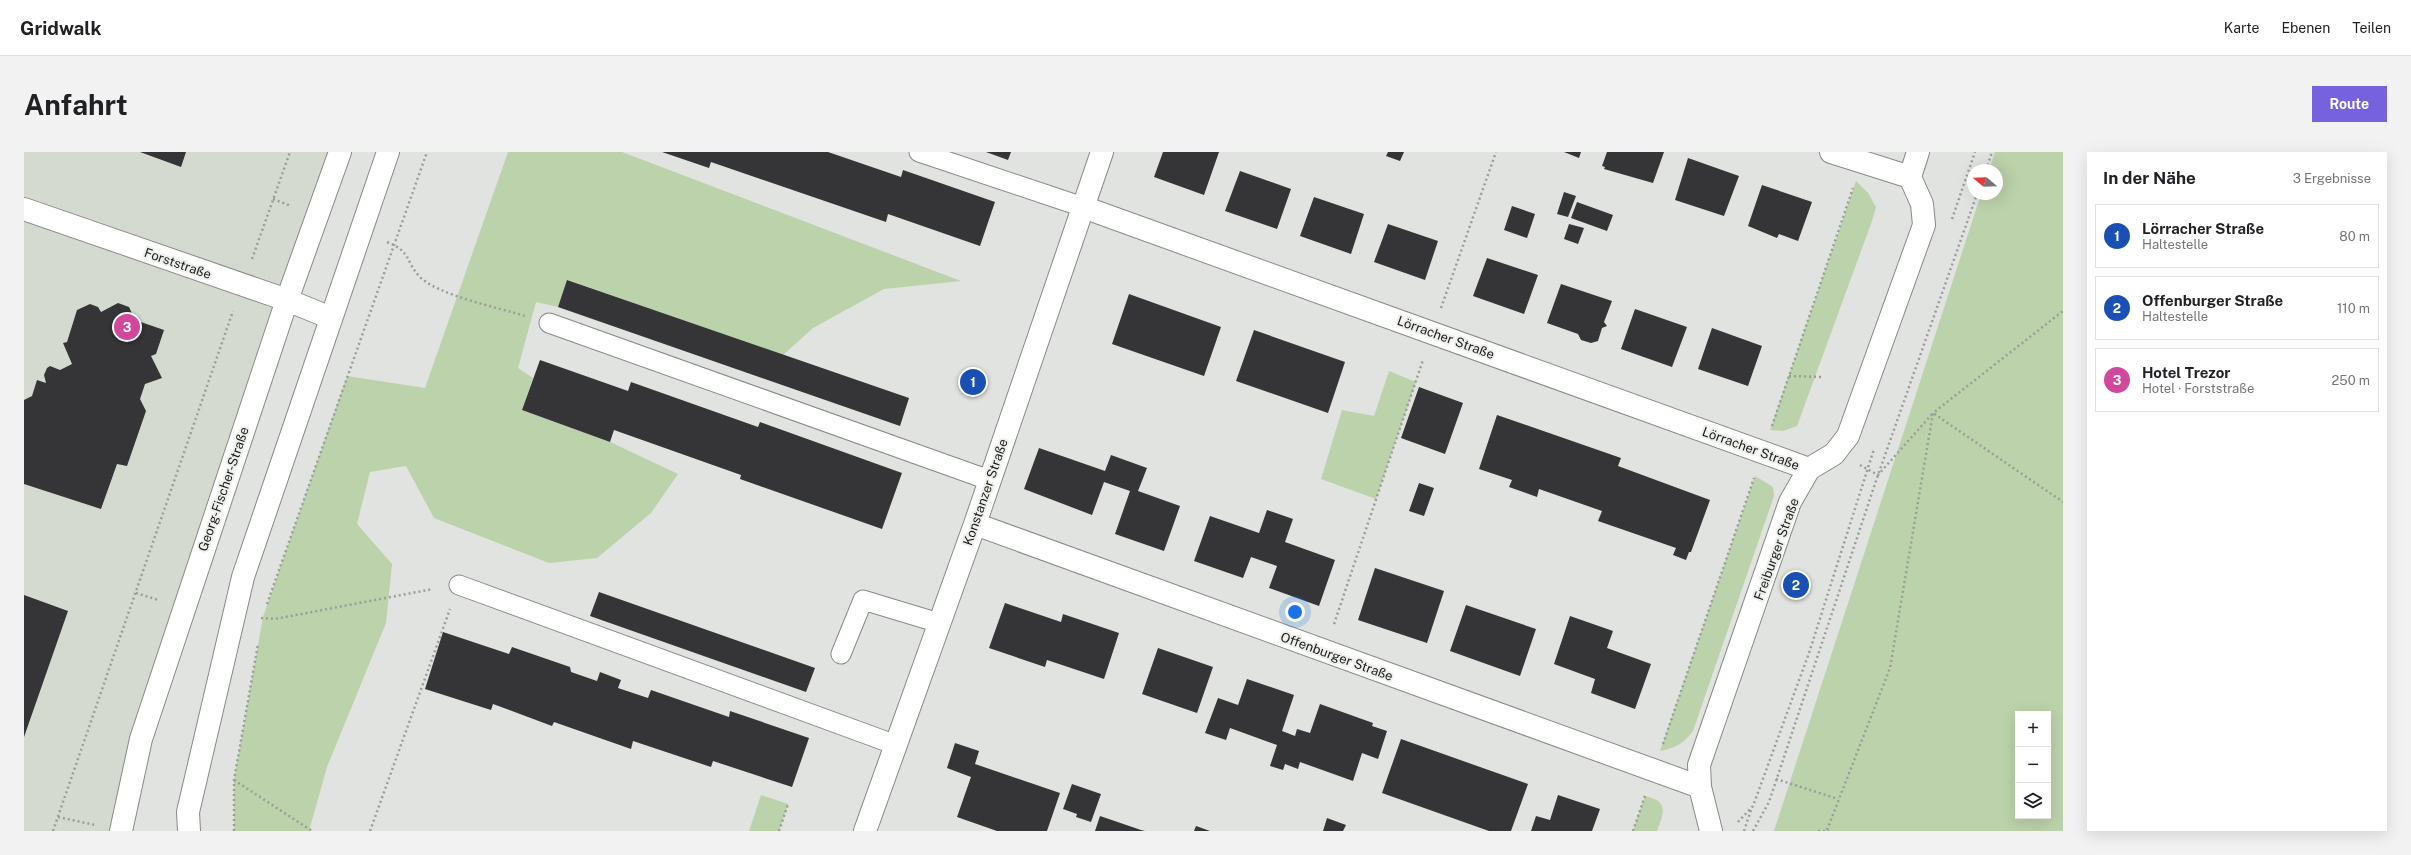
<!DOCTYPE html>
<html lang="de">
<head>
<meta charset="utf-8">
<style>
	body { margin:0; font-family:"Public Sans",sans-serif; background:#f2f2f2; color:#202124 }
	.controls { position:absolute; right:12px; bottom:12px; display:grid; overflow:hidden; border-radius:0px; box-shadow:0 4px 16px #0002 }
	.controls button { width:36px; height:36px; display:grid; place-items:center; padding:0; border:0; border-bottom:1px solid #e0e0e0; background:#fff; color:#202124; font:20px sans-serif }
	.compass { position:absolute; left:1943px; top:12px; width:36px; height:36px; border-radius:50%; background:#fff; box-shadow:0 4px 16px #0002; rotate:289deg }
	.you { position:absolute; left:1271px; top:460px; width:14px; height:14px; margin:-10px; border:3px solid #fff; border-radius:50%; background:#1a73e8; box-shadow:0 0 0 6px #1a73e833 }
	.badge { display:grid; place-items:center; width:26px; height:26px; border-radius:50%; background:#7762dd; color:#fff; font-size:13px; font-weight:700 }
	.pin { position:absolute; translate:-50% -50%; border:2px solid #fff; box-shadow:0 1px 4px #0006 }
	.list { margin:0; padding:0; list-style:none }
	h2 { display:flex; justify-content:space-between; align-items:center; height:52px; margin:0; padding:0 16px; font-size:17px }
	h2 small { font-size:13px; font-weight:400; color:#757577 }
	.list li { display:grid; grid-template-columns:26px 1fr auto; gap:12px; align-items:center; box-sizing:border-box; height:64px; margin:0 8px 8px; padding:0 8px; border:1px solid #e0e0e0; border-radius:0px }
	.list b { display:block; font-size:15px; white-space:nowrap }
	.list p { margin:0; font-size:13px; white-space:nowrap; color:#757577 }
	.list em { font-size:13px; font-style:normal; color:#757577 }
	.icon { flex:none; width:22px; height:22px; fill:none; stroke:currentColor; stroke-width:2; stroke-linecap:round; stroke-linejoin:round }
	.map { position:relative; flex:none; width:2039px; height:679px; overflow:hidden; border-radius:0px }
	header { display:flex; align-items:center; gap:24px; box-sizing:border-box; height:56px; padding:0 20px; background:#fff; border-bottom:1px solid #e0e0e0 }
	header strong { font-size:19px }
	nav { display:flex; gap:22px; margin-inline-start:auto; font-size:14px }
	.intro { display:flex; align-items:center; justify-content:space-between; box-sizing:border-box; height:96px; padding:0 24px }
	h1 { margin:0; font-size:28px }
	.button { padding:10px 18px; border-radius:0px; background:#7762dd; color:#fff; font-size:14px; font-weight:700 }
	main { display:flex; gap:24px; padding:0 24px }
	aside { flex:1; background:#fff; border-radius:0px; box-shadow:0 4px 16px #0002 }
	.map>svg:first-child { display:block }
	.built { fill:#d4dacf }
	.green { fill:#bcd2aa; fill-rule:evenodd }
	.building { fill:#353538 }
	.lines { fill:none; stroke-linecap:round; stroke-linejoin:round }
	.lane-casing { stroke:#888a87; stroke-width:21 }
	.street-casing { stroke:#888a87; stroke-width:24 }
	.secondary-casing { stroke:#888a87; stroke-width:24 }
	.path { stroke:#9a9d99; stroke-width:2.5; stroke-dasharray:2 3; stroke-linecap:butt }
	.lane { stroke:#fff; stroke-width:19 }
	.street { stroke:#fff; stroke-width:22 }
	.secondary { stroke:#fff; stroke-width:22 }
	.labels { text-anchor:middle; stroke-width:4; stroke-linejoin:round; paint-order:stroke }
	.street-label { font-size:13px; fill:#1a1b19; stroke:#eef0ec }
</style>
</head>
<body>
<header>
<strong>Gridwalk</strong>
<nav><a>Karte</a><a>Ebenen</a><a>Teilen</a></nav>
</header>
<div class="intro"><h1>Anfahrt</h1><a class="button">Route</a></div>
<main>
<div class="map">
<svg width="2039" height="679" viewBox="0 0 2039 679">
	<rect width="100%" height="100%" fill="#e0e3df"/>
	<path class="built" d="M 0,0 L 317,0 L 97,679 L 0,679 Z"/>
	<path class="green" d="M 484,0 L 598,0 L 937,129 L 860,137 L 789,176 L 759,203 L 544,128 L 534,155 L 512,150 L 494,216 L 509,226 L 498,258 L 586,290 L 654,322 L 627,361 L 573,406 L 525,411 L 410,366 L 382,314 L 346,320 L 333,372 L 368,412 L 362,471 L 303,615 L 285,679 L 210,679 L 210,628 L 239,465 L 323,224 L 401,236 Z
		M 1971,0 L 2039,0 L 2039,679 L 1750,679 L 1957,42 L 1973,42 L 1973,18 L 1965,18 ZM 1994,562 L 2024,562 L 2024,664 L 1994,664 Z
		M 1832,29 L 1844,41 L 1852,55 L 1848,69 L 1773,274 L 1759,279 L 1746,278 Z
		M 1365,219 L 1392,230 L 1352,347 L 1297,327 L 1318,258 L 1350,264 Z
		M 1731,324 L 1749,335 L 1750,344 L 1669,579 C 1660,591 1652,596 1636,599 Z
		M 737,643 L 764,652 L 755,679 L 725,679 Z
		M 1621,644 C 1645,649 1640,661 1633,679 L 1609,679 Z"/>
	<path class="building" d="M 116,0 L 162,0 L 157,15 Z
		M 638,0 L 804,0 L 877,25 L 879,18 L 971,50 L 956,94 L 864,62 L 862,70 L 687,10 L 685,16 Z
		M 962,0 L 987,0 L 984,8 Z
		M 1139,0 L 1195,0 L 1180,43 L 1130,25 Z
		M 1364,0 L 1380,0 L 1376,9 L 1362,4 Z
		M 1540,0 L 1557,0 L 1555,6 Z
		M 1583,0 L 1640,0 L 1629,31 L 1580,17 L 1581,15 L 1578,14 Z
		M 1664,6 L 1715,24 L 1700,64 L 1651,48 Z
		M 1216,19 L 1267,37 L 1253,77 L 1201,59 Z
		M 1738,33 L 1788,50 L 1774,89 L 1755,82 L 1753,86 L 1724,74 Z
		M 1540,40 L 1552,44 L 1544,65 L 1533,62 Z
		M 1290,45 L 1340,62 L 1327,102 L 1276,84 Z
		M 1553,50 L 1589,63 L 1583,79 L 1547,66 Z
		M 1488,54 L 1511,62 L 1503,86 L 1480,78 Z
		M 1364,72 L 1414,89 L 1401,128 L 1350,110 Z
		M 1545,72 L 1560,76 L 1554,92 L 1540,87 Z
		M 1463,106 L 1514,123 L 1500,162 L 1449,144 Z
		M 543,128 L 885,246 L 876,274 L 534,155 Z
		M 1537,132 L 1588,149 L 1580,170 L 1583,174 L 1578,176 L 1574,189 L 1567,191 L 1557,188 L 1554,182 L 1523,171 Z
		M 1105,142 L 1197,175 L 1180,224 L 1088,192 Z
		M 94,151 L 105,155 L 111,168 L 140,178 L 132,202 L 127,204 L 138,226 L 121,232 L 116,247 L 122,259 L 103,314 L 93,312 L 77,357 L 0,332 L 0,248 L 8,244 L 13,228 L 22,231 L 20,223 L 23,216 L 26,214 L 36,218 L 48,212 L 39,191 L 43,190 L 53,158 L 66,152 L 74,155 L 77,160 Z
		M 1611,157 L 1663,175 L 1648,215 L 1597,197 Z
		M 1688,176 L 1738,194 L 1724,234 L 1674,217 Z
		M 1230,178 L 1321,210 L 1304,261 L 1212,229 Z
		M 516,208 L 604,239 L 607,230 L 734,275 L 736,270 L 878,321 L 858,377 L 716,327 L 717,323 L 590,278 L 586,290 L 498,258 Z
		M 1395,235 L 1439,251 L 1421,302 L 1377,286 Z
		M 1473,263 L 1597,306 L 1594,314 L 1686,348 L 1667,400 L 1665,400 L 1662,408 L 1649,403 L 1652,396 L 1574,369 L 1578,359 L 1515,337 L 1513,345 L 1485,335 L 1488,328 L 1455,317 Z
		M 1015,296 L 1081,319 L 1087,303 L 1123,316 L 1114,339 L 1156,354 L 1140,399 L 1091,382 L 1106,339 L 1080,330 L 1068,363 L 1000,337 Z
		M 1395,331 L 1410,336 L 1400,364 L 1385,359 Z
		M 1243,358 L 1269,367 L 1261,390 L 1311,408 L 1295,454 L 1245,436 L 1253,414 L 1227,405 L 1219,426 L 1170,409 L 1186,364 L 1235,381 Z
		M 1351,416 L 1420,439 L 1403,491 L 1334,468 Z
		M 575,440 L 791,516 L 782,540 L 566,464 Z
		M 0,443 L 44,459 L 0,585 Z
		M 981,451 L 1037,470 L 1039,462 L 1095,481 L 1080,527 L 1023,508 L 1021,515 L 965,496 Z
		M 1442,453 L 1512,477 L 1496,524 L 1426,499 Z
		M 1546,464 L 1589,479 L 1583,496 L 1627,512 L 1611,557 L 1567,541 L 1571,527 L 1530,512 Z
		M 419,480 L 485,502 L 488,495 L 546,515 L 547,520 L 573,529 L 576,520 L 597,528 L 594,536 L 624,546 L 627,538 L 705,565 L 706,559 L 785,586 L 768,635 L 689,609 L 687,615 L 609,589 L 607,597 L 530,570 L 528,574 L 469,552 L 467,558 L 401,537 Z
		M 1134,496 L 1189,515 L 1173,561 L 1118,542 Z
		M 1223,527 L 1270,543 L 1258,579 L 1271,584 L 1273,577 L 1286,581 L 1296,552 L 1349,571 L 1348,574 L 1363,579 L 1354,607 L 1338,601 L 1329,629 L 1276,610 L 1274,617 L 1261,612 L 1259,618 L 1246,614 L 1253,593 L 1206,576 L 1202,588 L 1181,581 L 1194,546 L 1214,553 Z
		M 1377,587 L 1504,632 L 1487,679 L 1465,679 L 1358,641 Z
		M 931,591 L 955,599 L 951,612 L 1036,641 L 1023,679 L 973,679 L 933,665 L 947,625 L 923,616 Z
		M 1048,632 L 1077,642 L 1067,670 L 1052,665 L 1053,662 L 1039,657 Z
		M 1534,643 L 1576,657 L 1568,679 L 1507,679 L 1512,664 L 1526,668 Z
		M 1076,664 L 1117,678 L 1121,679 L 1071,679 Z
		M 1303,666 L 1322,673 L 1319,679 L 1299,679 Z
		M 1172,674 L 1186,679 L 1170,679 Z"/>
	<g class="lines">
		<g class="lane-casing">
			<path id="lane" d="M 895,0 L 1059,55
				M 525,171 L 965,328
				M 435,433 L 872,593
				M 817,502 L 839,448 L 915,471"/>
		</g>
		<g class="street-casing">
			<path id="street" d="M 1807,0 L 1886,25
				M 1059,55 L 1785,317
				M 0,57 L 263,148 L 307,166
				M 951,372 L 1676,635
				M 841,679 L 951,372 L 1078,0
				M 1687,679 L 1676,635 L 1675,613 L 1766,350 L 1785,317 L 1810,302 L 1824,284 L 1900,73 L 1898,52 L 1886,25 L 1894,0"/>
		</g>
		<g class="secondary-casing">
			<path id="secondary" d="M 97,679 L 117,587 L 263,148 L 316,0
				M 165,679 L 164,660 L 219,425 L 364,0"/>
		</g>
		<path class="path" d="M 1962,18 L 1968,0
			M 249,47 L 267,54
			M 1928,67 L 1951,0
			M 363,90 C 388,100 381,109 395,124 C 412,143 476,156 501,164
			M 228,107 L 266,0
			M 1417,156 L 1472,0
			M 1765,224 L 1799,225
			M 1748,274 L 1829,36
			M 1836,313 L 1854,323 L 1909,261 L 2039,350
			M 112,441 L 134,448
			M 243,452 L 403,0
			M 237,466 L 251,467 L 409,437
			M 1310,472 L 1399,208
			M 1639,592 L 1730,326
			M 1752,627 L 1814,647
			M 210,628 L 288,679
			M 34,665 L 71,673
			M 1714,670 L 1729,654 L 1785,501 L 1850,297
			M 1803,678 L 1866,516 L 1909,261 L 2039,159
			M 29,679 L 209,159
			M 210,679 L 210,628 L 234,492
			M 346,679 L 426,457
			M 755,679 L 764,652
			M 1609,679 L 1621,644
			M 1720,679 L 1728,655
			M 1729,679 L 1745,650 L 1854,323 L 1953,42
			M 1794,679 L 1805,679"/>
		<use href="#lane" class="lane"/>
		<use href="#street" class="street"/>
		<use href="#secondary" class="secondary"/>
	</g>
	<g class="labels">
		<g class="street-label">
			<text transform="translate(154 111) rotate(19)" y="5">Forststraße</text>
			<text transform="translate(1422 185) rotate(20)" y="5">Lörracher Straße</text>
			<text transform="translate(1727 296) rotate(20)" y="5">Lörracher Straße</text>
			<text transform="translate(199 337) rotate(-71)" y="5">Georg-Fischer-Straße</text>
			<text transform="translate(961 340) rotate(-71)" y="5">Konstanzer Straße</text>
			<text transform="translate(1752 397) rotate(-70)" y="5">Freiburger Straße</text>
			<text transform="translate(1313 504) rotate(20)" y="5">Offenburger Straße</text>
		</g>
	</g>
</svg>
<div class="controls">
<button>+</button>
<button>−</button>
<button><svg class="icon" aria-label="layers" viewBox="0 0 24 24"><path d="M12 4l9 5-9 5-9-5zM3 14l9 5 9-5"/></svg></button>
</div>
<svg class="compass" viewBox="-18 -18 36 36"><path d="M0-13l5 13h-10z" fill="#e53935"/><path d="M0 13l5-13h-10z" fill="#757577"/></svg>
<div class="you"></div>
<div class="pin badge" style="left:949px;top:230px;background:#1a4fb4">1</div>
<div class="pin badge" style="left:1772px;top:433px;background:#1a4fb4">2</div>
<div class="pin badge" style="left:103px;top:175px;background:#d1479c">3</div>
</div>
<aside>
<h2>In der Nähe<small>3 Ergebnisse</small></h2>
<ul class="list">
<li><span class="badge" style="background:#1a4fb4">1</span><div><b>Lörracher Straße</b><p>Haltestelle</p></div><em>80 m</em></li>
<li><span class="badge" style="background:#1a4fb4">2</span><div><b>Offenburger Straße</b><p>Haltestelle</p></div><em>110 m</em></li>
<li><span class="badge" style="background:#d1479c">3</span><div><b>Hotel Trezor</b><p>Hotel · Forststraße</p></div><em>250 m</em></li>
</ul>
</aside>
</main>
</body>
</html>
